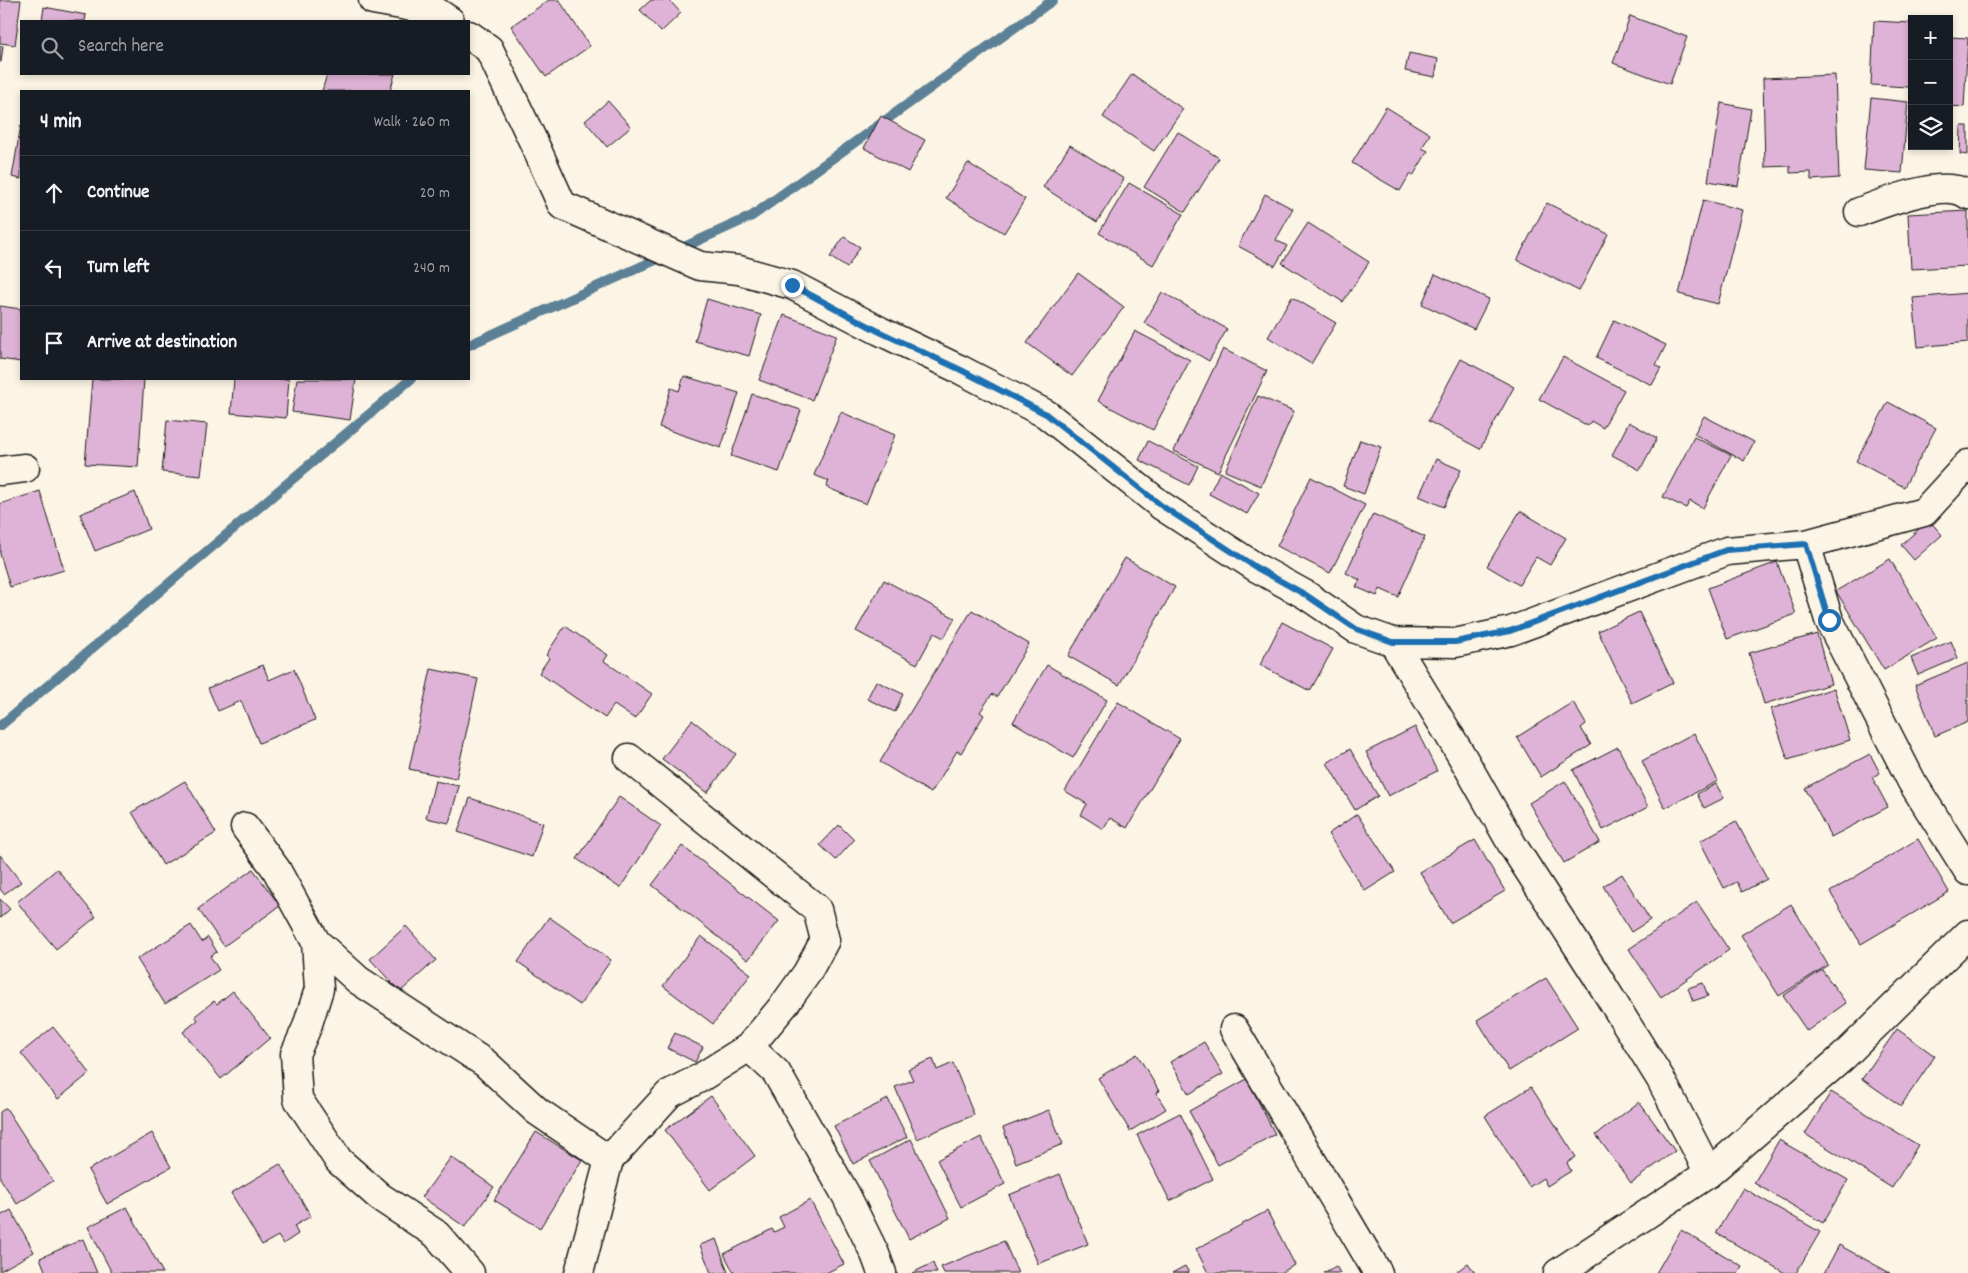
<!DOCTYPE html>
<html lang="en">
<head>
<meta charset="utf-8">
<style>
	body { margin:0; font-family:Dekko,sans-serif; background:#20242c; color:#f1f3f6 }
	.controls { position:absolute; right:15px; top:15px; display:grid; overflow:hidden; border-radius:0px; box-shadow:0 2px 8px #0003 }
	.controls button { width:45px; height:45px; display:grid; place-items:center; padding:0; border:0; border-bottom:1px solid #363941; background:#171b24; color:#f1f3f6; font:25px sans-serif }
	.stop { position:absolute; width:15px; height:15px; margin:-11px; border:4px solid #1f6fb2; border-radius:50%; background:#fff }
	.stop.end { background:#1f6fb2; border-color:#fff; box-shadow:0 1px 5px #0008 }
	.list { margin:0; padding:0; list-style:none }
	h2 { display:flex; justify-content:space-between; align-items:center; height:65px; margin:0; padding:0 20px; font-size:21px }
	h2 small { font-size:16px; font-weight:400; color:#9ea1a6 }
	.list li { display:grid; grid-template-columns:32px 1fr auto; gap:15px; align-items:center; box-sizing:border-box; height:75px; padding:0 20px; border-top:1px solid #363941 }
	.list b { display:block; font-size:19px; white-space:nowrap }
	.list em { font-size:16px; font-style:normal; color:#9ea1a6 }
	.icon { flex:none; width:28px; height:28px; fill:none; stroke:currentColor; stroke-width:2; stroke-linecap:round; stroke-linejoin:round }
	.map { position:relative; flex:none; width:1968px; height:1273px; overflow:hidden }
	.search { position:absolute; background:#171b24; box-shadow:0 2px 8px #0003; left:20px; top:20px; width:450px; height:55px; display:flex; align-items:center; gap:12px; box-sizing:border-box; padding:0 18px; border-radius:0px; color:#9ea1a6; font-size:19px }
	.panel { position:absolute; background:#171b24; box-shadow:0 2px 8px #0003; left:20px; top:90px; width:450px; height:290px; border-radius:0px }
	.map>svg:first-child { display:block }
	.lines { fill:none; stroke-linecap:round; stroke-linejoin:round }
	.stream { stroke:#5c8196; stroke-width:10 }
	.building { fill:#dfb3d7; stroke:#1c1c1c }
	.minor-casing { stroke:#1c1c1c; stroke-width:31 }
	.minor { stroke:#fcf5e5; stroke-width:28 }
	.route { stroke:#1f6fb2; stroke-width:6 }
</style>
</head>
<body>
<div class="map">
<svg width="1968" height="1273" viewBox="0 0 1968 1273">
	<rect width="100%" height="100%" fill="#fcf5e5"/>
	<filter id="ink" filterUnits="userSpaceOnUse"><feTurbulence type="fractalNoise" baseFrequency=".02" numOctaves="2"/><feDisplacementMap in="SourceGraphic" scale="10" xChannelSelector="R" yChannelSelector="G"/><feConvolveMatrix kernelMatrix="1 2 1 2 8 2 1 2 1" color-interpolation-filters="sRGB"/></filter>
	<g filter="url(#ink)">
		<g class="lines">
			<path class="stream" d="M 469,345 L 752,216 L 1053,0
				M 0,726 L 411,379"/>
		</g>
		<path class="building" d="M 0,0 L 21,0 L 15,45 L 0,43 Z
			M 549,0 L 559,0 L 590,46 L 546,77 L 511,26 Z
			M 651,0 L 669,0 L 681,13 L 661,32 L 640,10 Z
			M 44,7 L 86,15 L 85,21 L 42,21 Z
			M 1630,16 L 1687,37 L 1670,84 L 1613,63 Z
			M 1874,21 L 1912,23 L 1909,87 L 1871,85 Z
			M 1949,37 L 1968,38 L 1964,107 L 1949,106 Z
			M 0,46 L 3,46 L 1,62 L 0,62 Z
			M 1409,53 L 1438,59 L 1435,77 L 1405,71 Z
			M 327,74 L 395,74 L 390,91 L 322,91 Z
			M 1132,74 L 1183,109 L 1154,151 L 1103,117 Z
			M 1835,75 L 1839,178 L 1811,180 L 1811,172 L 1790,173 L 1790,166 L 1765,167 L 1763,78 Z
			M 1871,98 L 1908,102 L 1902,173 L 1864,170 Z
			M 608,101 L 631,127 L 607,147 L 585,121 Z
			M 1721,103 L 1751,109 L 1738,186 L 1708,181 Z
			M 1386,107 L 1430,134 L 1422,148 L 1428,151 L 1413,176 L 1410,174 L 1400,191 L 1352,163 Z
			M 881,116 L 925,140 L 908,172 L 864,148 Z
			M 21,125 L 21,179 L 12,177 Z
			M 1961,126 L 1968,126 L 1968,155 L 1960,154 Z
			M 1178,132 L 1219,158 L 1185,212 L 1144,187 Z
			M 1070,145 L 1124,179 L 1097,222 L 1043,187 Z
			M 968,163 L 1025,199 L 1004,233 L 946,198 Z
			M 1129,183 L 1183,214 L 1153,265 L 1099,233 Z
			M 1265,194 L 1293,209 L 1276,240 L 1287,246 L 1275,266 L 1238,246 Z
			M 1703,200 L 1742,210 L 1718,304 L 1679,294 Z
			M 1547,203 L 1608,234 L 1579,291 L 1517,260 Z
			M 1968,211 L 1968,266 L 1911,269 L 1908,214 Z
			M 1308,223 L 1369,262 L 1343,302 L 1282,263 Z
			M 844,237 L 860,247 L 847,268 L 830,257 Z
			M 1078,273 L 1124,307 L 1072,376 L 1027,343 Z
			M 1435,274 L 1489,299 L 1474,329 L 1422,304 Z
			M 1162,292 L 1227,329 L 1209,361 L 1144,323 Z
			M 1968,293 L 1968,342 L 1918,347 L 1913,298 Z
			M 1292,297 L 1336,323 L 1311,364 L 1268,337 Z
			M 707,299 L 761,315 L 749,356 L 695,341 Z
			M 0,306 L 21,309 L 21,362 L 0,359 Z
			M 784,315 L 837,335 L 812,400 L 759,380 Z
			M 1614,320 L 1666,345 L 1656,365 L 1661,368 L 1652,385 L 1596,358 Z
			M 1135,331 L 1190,360 L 1153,430 L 1098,401 Z
			M 1223,349 L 1267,371 L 1218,472 L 1174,451 Z
			M 1563,357 L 1624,390 L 1603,428 L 1591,421 L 1588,426 L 1539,399 Z
			M 1461,359 L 1514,387 L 1480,449 L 1428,421 Z
			M 684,376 L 739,393 L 721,448 L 659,427 L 671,388 L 679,391 Z
			M 92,379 L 144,379 L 138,467 L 85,464 Z
			M 234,379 L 289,379 L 286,418 L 231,413 Z
			M 297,379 L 356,379 L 350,420 L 292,412 Z
			M 752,394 L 801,410 L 779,472 L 731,456 Z
			M 1258,396 L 1294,411 L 1261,486 L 1225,471 Z
			M 1888,402 L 1936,428 L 1904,487 L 1856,461 Z
			M 841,412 L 895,435 L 866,504 L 826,487 L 829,481 L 814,475 Z
			M 1704,416 L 1754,442 L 1744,461 L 1694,434 Z
			M 167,420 L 207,424 L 201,476 L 162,472 Z
			M 1629,422 L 1657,438 L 1640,470 L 1612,455 Z
			M 1694,437 L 1731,455 L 1703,508 L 1690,501 L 1686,508 L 1663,497 Z
			M 1360,440 L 1381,447 L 1364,494 L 1343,486 Z
			M 1148,441 L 1198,466 L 1189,485 L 1139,460 Z
			M 1436,459 L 1461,470 L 1444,507 L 1419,496 Z
			M 1220,472 L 1259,493 L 1247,514 L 1209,494 Z
			M 1311,477 L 1365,505 L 1330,573 L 1277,546 Z
			M 40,491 L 64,570 L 10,587 L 0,554 L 0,504 Z
			M 135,492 L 149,529 L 95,551 L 80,514 Z
			M 1520,511 L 1566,538 L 1550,565 L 1536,557 L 1519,585 L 1487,566 Z
			M 1373,514 L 1425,537 L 1398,597 L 1380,589 L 1377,596 L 1356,587 L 1360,580 L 1346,573 Z
			M 1929,520 L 1942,535 L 1914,560 L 1901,545 Z
			M 1125,558 L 1175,587 L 1119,685 L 1068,656 Z
			M 1890,559 L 1937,638 L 1884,670 L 1836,591 Z
			M 1777,562 L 1796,614 L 1727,639 L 1708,588 Z
			M 884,580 L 955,618 L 944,638 L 934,633 L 917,664 L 856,631 Z
			M 972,610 L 1029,644 L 997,697 L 992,694 L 980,712 L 984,715 L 961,753 L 957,751 L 931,793 L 880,762 Z
			M 1639,612 L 1673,683 L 1632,703 L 1598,631 Z
			M 1282,622 L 1333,649 L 1310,691 L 1260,665 Z
			M 565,626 L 608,655 L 604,661 L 652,694 L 635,719 L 614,705 L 605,718 L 539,673 L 549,658 L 546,655 Z
			M 1817,634 L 1831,684 L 1764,704 L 1749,653 Z
			M 1951,641 L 1958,658 L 1918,675 L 1911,658 Z
			M 1968,663 L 1968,722 L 1935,736 L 1915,685 Z
			M 263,665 L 269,680 L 294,669 L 315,720 L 259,743 L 241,701 L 218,711 L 208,688 Z
			M 1047,665 L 1107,700 L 1073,758 L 1013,722 Z
			M 431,669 L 478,679 L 456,779 L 409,769 Z
			M 876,681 L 903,694 L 895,712 L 867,699 Z
			M 1834,688 L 1850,740 L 1788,760 L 1771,709 Z
			M 1118,702 L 1180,739 L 1127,828 L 1110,818 L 1103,829 L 1081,815 L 1087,804 L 1065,791 Z
			M 1573,702 L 1586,724 L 1581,728 L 1591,745 L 1541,777 L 1517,737 Z
			M 692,720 L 736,754 L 707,793 L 662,759 Z
			M 1415,727 L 1437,771 L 1388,796 L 1366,752 Z
			M 1694,733 L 1718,781 L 1665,808 L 1642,761 Z
			M 1618,747 L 1648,807 L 1603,830 L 1573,770 Z
			M 1350,749 L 1378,796 L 1355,810 L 1327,763 Z
			M 1870,754 L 1880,773 L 1872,777 L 1888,807 L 1831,837 L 1805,788 Z
			M 185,781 L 216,833 L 163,865 L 132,812 Z
			M 435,781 L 459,786 L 449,823 L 426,818 Z
			M 1565,781 L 1600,842 L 1564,863 L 1529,803 Z
			M 1716,784 L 1724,798 L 1704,808 L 1697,794 Z
			M 619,797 L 661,826 L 620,888 L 577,859 Z
			M 470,798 L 543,823 L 532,857 L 458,832 Z
			M 1357,814 L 1395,872 L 1365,891 L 1328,834 Z
			M 1736,821 L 1767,879 L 1742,892 L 1737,882 L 1724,888 L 1700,841 Z
			M 839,825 L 854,840 L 836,860 L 820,845 Z
			M 1918,839 L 1949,892 L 1861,944 L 1830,892 Z
			M 1475,840 L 1505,891 L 1450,923 L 1420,872 Z
			M 682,846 L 779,921 L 748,960 L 652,885 Z
			M 0,855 L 21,882 L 4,894 L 0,889 Z
			M 57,869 L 96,917 L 56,949 L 17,902 Z
			M 253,869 L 280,906 L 224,946 L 198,909 Z
			M 1622,874 L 1650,920 L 1631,932 L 1603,886 Z
			M 0,899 L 10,909 L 0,918 Z
			M 1697,902 L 1729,950 L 1661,997 L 1629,949 Z
			M 1791,904 L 1828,965 L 1779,996 L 1741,935 Z
			M 549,917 L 611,960 L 580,1005 L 518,962 Z
			M 191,925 L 202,942 L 208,937 L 217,952 L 210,956 L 219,970 L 165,1004 L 137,959 Z
			M 406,926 L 436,960 L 400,992 L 370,959 Z
			M 701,936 L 751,974 L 713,1024 L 663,986 Z
			M 1822,970 L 1846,1003 L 1807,1031 L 1783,996 Z
			M 1546,978 L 1578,1028 L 1509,1071 L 1477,1020 Z
			M 1703,983 L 1708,996 L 1693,1001 L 1688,988 Z
			M 233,991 L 270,1038 L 221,1079 L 183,1032 L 198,1020 L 195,1016 L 214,1001 L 217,1004 Z
			M 53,1027 L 90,1073 L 58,1099 L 21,1053 Z
			M 1897,1029 L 1935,1056 L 1901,1106 L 1862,1079 Z
			M 675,1033 L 703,1047 L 695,1062 L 667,1048 Z
			M 1204,1042 L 1223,1074 L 1189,1094 L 1170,1062 Z
			M 1137,1054 L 1159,1091 L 1156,1093 L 1166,1109 L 1130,1131 L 1098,1078 Z
			M 933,1059 L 937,1070 L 953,1063 L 974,1115 L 917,1139 L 895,1087 L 913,1080 L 908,1069 Z
			M 1247,1079 L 1275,1134 L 1218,1165 L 1189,1111 Z
			M 1531,1087 L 1576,1157 L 1567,1163 L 1571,1171 L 1547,1186 L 1543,1178 L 1529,1187 L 1485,1116 Z
			M 1831,1092 L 1918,1145 L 1892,1188 L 1805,1134 Z
			M 711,1096 L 755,1156 L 710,1190 L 665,1130 Z
			M 888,1099 L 907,1137 L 853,1164 L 834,1126 Z
			M 1639,1102 L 1675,1151 L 1631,1183 L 1596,1135 Z
			M 6,1108 L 53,1181 L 17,1204 L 0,1178 L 0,1112 Z
			M 1049,1110 L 1063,1144 L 1016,1163 L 1003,1128 Z
			M 1180,1113 L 1213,1179 L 1170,1201 L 1137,1135 Z
			M 536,1132 L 582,1160 L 540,1228 L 494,1200 Z
			M 152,1133 L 171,1167 L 107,1204 L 88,1170 Z
			M 981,1137 L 1005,1184 L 961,1207 L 937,1160 Z
			M 911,1139 L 950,1218 L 909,1239 L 870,1161 Z
			M 1779,1140 L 1848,1180 L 1823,1223 L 1754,1183 Z
			M 451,1157 L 494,1187 L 465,1227 L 422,1197 Z
			M 280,1164 L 311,1216 L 294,1226 L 298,1234 L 283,1244 L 278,1236 L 262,1245 L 231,1193 Z
			M 1060,1174 L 1088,1244 L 1038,1264 L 1009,1195 Z
			M 1743,1188 L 1820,1232 L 1796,1273 L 1785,1273 L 1716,1233 Z
			M 810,1200 L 844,1264 L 826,1273 L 734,1273 L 724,1254 L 772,1229 L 774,1232 L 784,1227 L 779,1217 Z
			M 127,1207 L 163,1273 L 112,1273 L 88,1227 Z
			M 11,1210 L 34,1252 L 0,1271 L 0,1216 Z
			M 1267,1211 L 1295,1265 L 1280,1273 L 1208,1273 L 1196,1249 Z
			M 1681,1230 L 1742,1266 L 1738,1273 L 1656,1273 Z
			M 83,1239 L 97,1273 L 46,1273 L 40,1258 Z
			M 716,1239 L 728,1272 L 725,1273 L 711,1273 L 700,1245 Z
			M 1004,1241 L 1018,1273 L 944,1273 L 941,1267 Z
			M 1839,1245 L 1890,1273 L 1824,1273 Z
			M 933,1263 L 937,1273 L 912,1273 Z
			M 1468,1263 L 1475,1273 L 1455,1273 Z
			M 1185,1266 L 1189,1273 L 1172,1273 Z
			M 1336,1266 L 1340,1273 L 1323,1273 Z"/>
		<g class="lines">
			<g class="minor-casing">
				<path id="minor" d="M 373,0 L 435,11 L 450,21
					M 469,35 L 489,49 L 534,143 L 562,205 L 700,266 L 739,270 L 792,285 L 880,331 L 961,370 L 1046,414 L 1162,506 L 1257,568 L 1306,595 L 1356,629 L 1393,642 L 1455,643 L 1511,631 L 1727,551 L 1806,544 L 1924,512 L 1968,464
					M 1859,212 C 1884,203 1945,177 1968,195
					M 0,471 L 25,468
					M 1806,544 L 1829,620 L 1912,782 L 1968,871
					M 1393,642 L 1463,758 L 1513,846 L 1593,970 L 1660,1078 L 1709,1173 L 1558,1273
					M 245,827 L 276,869 L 316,942 L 319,989 L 307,1027 L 295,1054 L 298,1099 L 339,1161 L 380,1197 L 436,1234 L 470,1273
					M 316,942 L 358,980 L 485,1063 L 537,1111 L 609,1160
					M 1234,1029 L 1378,1273
					M 749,1047 L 776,1072 L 846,1195 L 875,1254 L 882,1273
					M 1709,1173 L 1843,1057 L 1968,934
					M 579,1273 L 609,1160 L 669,1094 L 700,1078 L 749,1047 L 784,1005 L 807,973 L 825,940 L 817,909 L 629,758"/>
			</g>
			<use href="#minor" class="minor"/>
		</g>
	</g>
	<g class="lines" filter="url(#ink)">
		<path class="route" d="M 792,285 L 880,332 L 961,370 L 1046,414 L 1162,506 L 1257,568 L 1306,595 L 1356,629 L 1393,642 L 1455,642 L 1510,631 L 1726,550 L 1806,544 L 1829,620"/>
	</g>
</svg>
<div class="controls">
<button>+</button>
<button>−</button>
<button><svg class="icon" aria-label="layers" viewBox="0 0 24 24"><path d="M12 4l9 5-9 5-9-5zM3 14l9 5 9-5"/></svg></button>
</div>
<div class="stop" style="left:1829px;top:620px"></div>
<div class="stop end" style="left:792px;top:285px"></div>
<div class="search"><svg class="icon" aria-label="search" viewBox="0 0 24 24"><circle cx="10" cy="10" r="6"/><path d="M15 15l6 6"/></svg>Search here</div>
<section class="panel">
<h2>4 min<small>Walk · 260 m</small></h2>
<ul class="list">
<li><svg class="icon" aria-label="ahead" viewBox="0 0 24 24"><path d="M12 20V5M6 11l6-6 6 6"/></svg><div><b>Continue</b></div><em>20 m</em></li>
<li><svg class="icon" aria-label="left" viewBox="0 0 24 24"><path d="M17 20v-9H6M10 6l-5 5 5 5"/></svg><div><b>Turn left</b></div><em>240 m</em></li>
<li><svg class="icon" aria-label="arrive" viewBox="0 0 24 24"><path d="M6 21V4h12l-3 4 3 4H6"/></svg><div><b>Arrive at destination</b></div></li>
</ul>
</section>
</div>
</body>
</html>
